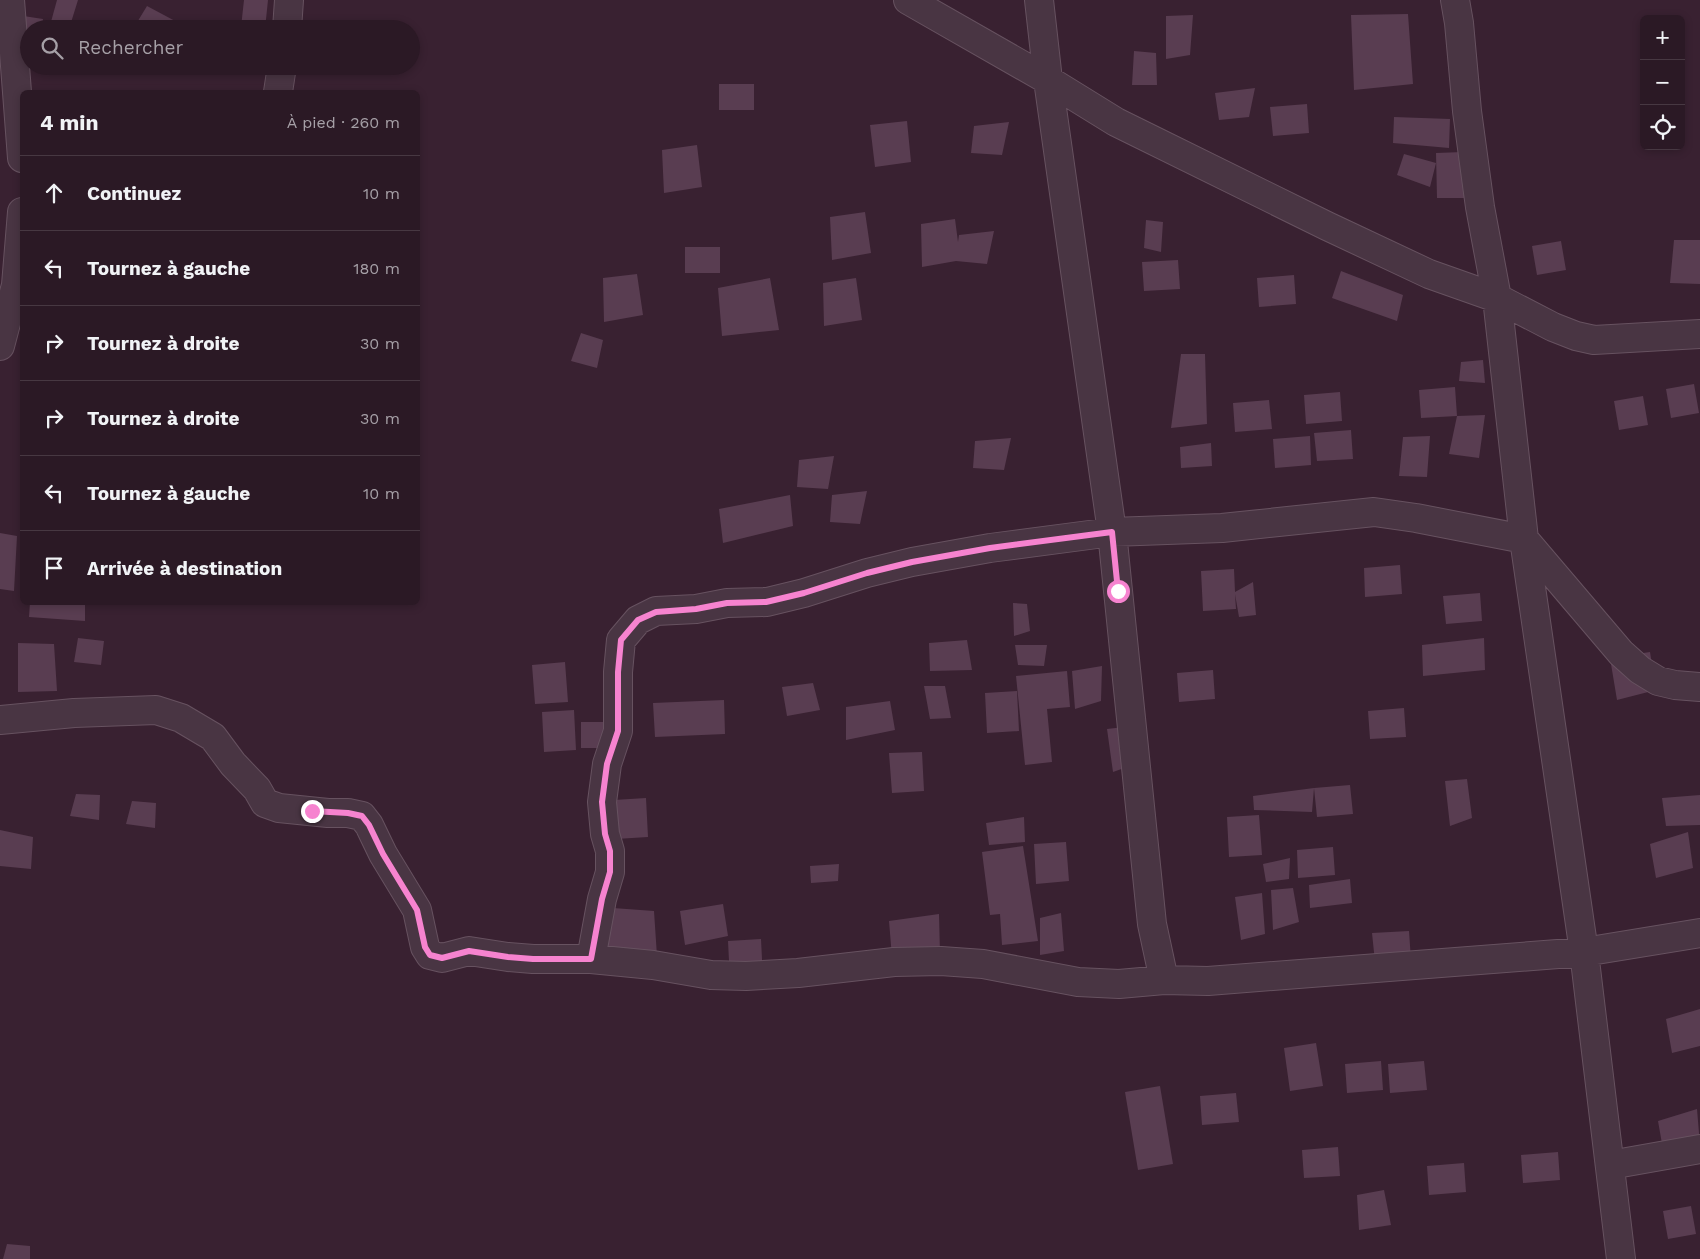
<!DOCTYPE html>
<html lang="fr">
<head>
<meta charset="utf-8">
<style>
	body { margin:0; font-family:"Work Sans",sans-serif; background:#372632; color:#f1f3f6 }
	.controls { position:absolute; right:15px; top:15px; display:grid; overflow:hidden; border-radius:8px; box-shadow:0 2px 8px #0003 }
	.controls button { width:45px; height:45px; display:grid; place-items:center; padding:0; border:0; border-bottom:1px solid #473842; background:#2b1925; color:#f1f3f6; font:25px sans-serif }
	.stop { position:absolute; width:15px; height:15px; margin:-11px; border:4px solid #f683cf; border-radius:50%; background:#fff }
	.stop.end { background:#f683cf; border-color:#fff; box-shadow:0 1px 5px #0008 }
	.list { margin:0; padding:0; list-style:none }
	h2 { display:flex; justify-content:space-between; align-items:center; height:65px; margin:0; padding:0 20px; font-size:21px }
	h2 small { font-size:16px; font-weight:400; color:#a6a0a7 }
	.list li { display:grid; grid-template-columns:32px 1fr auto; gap:15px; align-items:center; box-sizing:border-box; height:75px; padding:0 20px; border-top:1px solid #473842 }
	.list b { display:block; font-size:19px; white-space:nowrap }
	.list em { font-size:16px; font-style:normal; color:#a6a0a7 }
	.icon { flex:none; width:28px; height:28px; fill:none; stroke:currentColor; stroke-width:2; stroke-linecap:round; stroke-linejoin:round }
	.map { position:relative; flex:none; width:1700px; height:1259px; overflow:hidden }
	.search { position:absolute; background:#2b1925; box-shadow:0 2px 8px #0003; left:20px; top:20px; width:400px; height:55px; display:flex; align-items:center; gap:12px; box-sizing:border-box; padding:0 18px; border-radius:28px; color:#a6a0a7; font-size:19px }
	.panel { position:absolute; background:#2b1925; box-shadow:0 2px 8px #0003; left:20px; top:90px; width:400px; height:515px; border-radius:8px }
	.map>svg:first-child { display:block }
	.building { fill:#593d51 }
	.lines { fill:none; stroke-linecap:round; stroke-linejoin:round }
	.minor-casing { stroke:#675260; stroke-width:30 }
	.minor { stroke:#493543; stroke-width:28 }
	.route { stroke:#f683cf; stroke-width:6 }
</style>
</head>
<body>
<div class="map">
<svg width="1700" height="1259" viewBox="0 0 1700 1259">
	<rect width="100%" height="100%" fill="#392131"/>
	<path class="building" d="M 57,0 L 78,0 L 69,29 L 49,29 Z
		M 244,0 L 268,0 L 265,29 L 241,27 Z
		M 147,6 L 177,22 L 176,29 L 133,29 Z
		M 1408,14 L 1413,84 L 1354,90 L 1351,15 Z
		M 17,15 L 43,19 L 42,29 L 29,29 L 29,41 L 14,40 Z
		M 1193,15 L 1190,55 L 1166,59 L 1166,16 Z
		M 1134,51 L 1156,53 L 1157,85 L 1132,85 Z
		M 119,66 L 145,66 L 144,74 L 118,71 Z
		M 719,84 L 754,84 L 754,110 L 719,110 Z
		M 1255,88 L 1249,117 L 1219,120 L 1215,93 Z
		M 1307,104 L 1309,133 L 1273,136 L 1270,107 Z
		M 1394,117 L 1450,119 L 1449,148 L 1393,143 Z
		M 907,121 L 911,162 L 875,167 L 870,125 Z
		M 1009,122 L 1002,155 L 971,153 L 974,126 Z
		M 697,145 L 702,187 L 664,193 L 662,150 Z
		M 1463,152 L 1473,198 L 1437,198 L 1436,153 Z
		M 1404,154 L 1436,163 L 1430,187 L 1397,175 Z
		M 865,212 L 871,253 L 832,260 L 830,217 Z
		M 955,219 L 958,242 L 959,235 L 994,231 L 987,264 L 956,261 L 922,267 L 921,224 Z
		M 1146,220 L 1163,222 L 1161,252 L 1144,248 Z
		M 1674,240 L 1700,240 L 1700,284 L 1670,283 Z
		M 1561,241 L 1566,270 L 1537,275 L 1532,246 Z
		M 685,247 L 720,247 L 720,273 L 685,273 Z
		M 1178,260 L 1180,289 L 1144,291 L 1142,262 Z
		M 1341,271 L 1403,295 L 1397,321 L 1332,298 Z
		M 637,274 L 643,315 L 604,322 L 603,278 Z
		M 1294,275 L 1296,304 L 1259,307 L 1257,278 Z
		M 770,278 L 779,330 L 722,336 L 718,288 Z
		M 856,278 L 862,320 L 824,326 L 823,283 Z
		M 581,333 L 603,340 L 597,368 L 571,361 Z
		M 1181,354 L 1205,354 L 1207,424 L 1171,428 Z
		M 1483,360 L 1485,383 L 1459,381 L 1461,362 Z
		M 1694,384 L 1699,413 L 1671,418 L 1666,389 Z
		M 1455,387 L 1457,416 L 1421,418 L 1419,390 Z
		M 1340,392 L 1342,421 L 1306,424 L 1304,395 Z
		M 1643,396 L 1648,425 L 1619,430 L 1614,401 Z
		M 1269,400 L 1272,429 L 1235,432 L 1233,403 Z
		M 1485,415 L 1479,458 L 1449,454 L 1457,416 Z
		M 1351,430 L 1353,459 L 1317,461 L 1314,433 Z
		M 1310,436 L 1311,465 L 1275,468 L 1273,439 Z
		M 1430,436 L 1427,477 L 1399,476 L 1403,437 Z
		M 1011,438 L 1004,470 L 973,468 L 975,441 Z
		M 1211,443 L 1212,466 L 1181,468 L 1180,447 Z
		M 834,456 L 828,489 L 797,487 L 799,460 Z
		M 867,491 L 860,524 L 830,522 L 832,495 Z
		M 790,495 L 793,526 L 723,543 L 719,509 Z
		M 0,533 L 17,536 L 14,591 L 0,589 Z
		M 1400,565 L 1402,594 L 1365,597 L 1364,568 Z
		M 1234,569 L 1235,592 L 1253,582 L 1256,615 L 1239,617 L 1235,594 L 1236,609 L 1203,611 L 1201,571 Z
		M 1480,593 L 1482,621 L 1446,624 L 1443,596 Z
		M 30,602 L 85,602 L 85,621 L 29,617 Z
		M 1013,603 L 1027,604 L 1030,631 L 1014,636 Z
		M 78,638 L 104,641 L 101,665 L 74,662 Z
		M 1484,638 L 1485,670 L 1423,676 L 1422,645 Z
		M 967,640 L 972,670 L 930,671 L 929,643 Z
		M 18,643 L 54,644 L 57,691 L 18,692 Z
		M 1015,645 L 1047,645 L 1044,666 L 1018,665 Z
		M 1650,652 L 1656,690 L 1617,700 L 1610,658 Z
		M 565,662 L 568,702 L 535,704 L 532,665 Z
		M 1102,666 L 1101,701 L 1075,709 L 1072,671 Z
		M 1213,670 L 1215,699 L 1179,702 L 1177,673 Z
		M 1067,671 L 1070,707 L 1047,709 L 1052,762 L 1025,765 L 1016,676 Z
		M 813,683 L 820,710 L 787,716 L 782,687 Z
		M 924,686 L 945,686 L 951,718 L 930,719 Z
		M 1017,691 L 1019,731 L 987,733 L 985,693 Z
		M 724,700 L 725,734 L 655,737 L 653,703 Z
		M 890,701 L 895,730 L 846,740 L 846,707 Z
		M 1404,708 L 1406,737 L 1370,739 L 1368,711 Z
		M 574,710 L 576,750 L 544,752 L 542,712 Z
		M 581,722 L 616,722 L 616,748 L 581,748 Z
		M 1124,727 L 1130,766 L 1113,772 L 1107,729 Z
		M 922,752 L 924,791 L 892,793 L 889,753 Z
		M 1467,779 L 1472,818 L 1450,826 L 1445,781 Z
		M 1350,785 L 1353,814 L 1317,817 L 1314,788 L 1312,812 L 1254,810 L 1253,796 L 1314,788 Z
		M 76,794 L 100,795 L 99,820 L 70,816 Z
		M 1700,795 L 1700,825 L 1666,826 L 1662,798 Z
		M 646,798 L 648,837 L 616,839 L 614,800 Z
		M 132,801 L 156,803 L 155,828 L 126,824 Z
		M 1259,815 L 1262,855 L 1229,857 L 1227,817 Z
		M 1024,817 L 1025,842 L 989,845 L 986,823 Z
		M 0,830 L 33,837 L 31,869 L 0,866 Z
		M 1688,832 L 1693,868 L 1656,878 L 1650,844 Z
		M 1066,842 L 1069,881 L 1036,884 L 1034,844 Z
		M 1023,846 L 1038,941 L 1002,945 L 1000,914 L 990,915 L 982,852 Z
		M 1333,847 L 1335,875 L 1298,878 L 1297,850 Z
		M 1290,858 L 1289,879 L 1266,882 L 1263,864 Z
		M 839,864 L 838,881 L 811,883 L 810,866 Z
		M 1350,879 L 1352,903 L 1310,908 L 1309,885 Z
		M 1293,888 L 1299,922 L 1273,930 L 1271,890 Z
		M 1262,893 L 1265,934 L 1241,940 L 1235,897 Z
		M 723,904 L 728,936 L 685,945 L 680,911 Z
		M 613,908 L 654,911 L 657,956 L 606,948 Z
		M 1061,913 L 1064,951 L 1040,955 L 1040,918 Z
		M 939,914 L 940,954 L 892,957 L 889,921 Z
		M 1409,931 L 1411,960 L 1375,962 L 1372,933 Z
		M 761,939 L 763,979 L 730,981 L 728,941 Z
		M 1700,1009 L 1700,1046 L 1672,1053 L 1666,1019 Z
		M 1316,1043 L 1323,1086 L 1290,1091 L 1284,1048 Z
		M 1381,1061 L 1383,1090 L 1347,1093 L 1345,1064 Z
		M 1424,1061 L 1427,1090 L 1390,1093 L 1388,1064 Z
		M 1160,1086 L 1173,1164 L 1138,1170 L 1125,1092 Z
		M 1236,1093 L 1239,1122 L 1202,1125 L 1200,1096 Z
		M 1697,1109 L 1700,1145 L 1664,1155 L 1658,1121 Z
		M 1338,1147 L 1340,1176 L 1304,1178 L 1302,1150 Z
		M 1558,1152 L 1560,1180 L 1523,1183 L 1521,1155 Z
		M 1464,1163 L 1466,1192 L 1429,1195 L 1427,1166 Z
		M 1384,1190 L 1391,1225 L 1359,1230 L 1357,1195 Z
		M 1691,1206 L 1696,1234 L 1668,1239 L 1663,1211 Z
		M 7,1244 L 30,1246 L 30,1259 L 3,1259 Z"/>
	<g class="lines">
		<g class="minor-casing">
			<path id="minor" d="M 10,0 L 22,158
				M 908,0 L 1048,80 L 1116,122 L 1327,226 L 1429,274 L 1497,298 L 1553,327 L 1576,336 L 1594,340 L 1700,334
				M 1039,0 L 1048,80 L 1112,532 L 1152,924 L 1164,980
				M 1455,0 L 1459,23 L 1467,111 L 1480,207 L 1497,298 L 1524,539 L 1584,952 L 1621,1259
				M 287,29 L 289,0
				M 278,92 L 282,66
				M 0,346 L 16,285 L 22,212
				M 0,720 L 74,713 L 156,710 L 181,718 L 213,737 L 233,764 L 257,789 L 265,803 L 279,808 L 328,813 L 348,813 L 362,816 L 369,825 L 383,854 L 417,910 L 425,947 L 430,955 L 442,958 L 469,951 L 508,957 L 533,959 L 591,959 L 653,965 L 711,975 L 746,976 L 798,973 L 894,962 L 941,961 L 983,964 L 1078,982 L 1119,984 L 1164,980 L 1208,981 L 1584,952 L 1700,933
				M 591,959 L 602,899 L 610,872 L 610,851 L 605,834 L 602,802 L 607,764 L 618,731 L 618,672 L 621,640 L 638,620 L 656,611 L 696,609 L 727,603 L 767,602 L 804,593 L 867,573 L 912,562 L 990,548 L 1112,532 L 1222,528 L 1374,512 L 1416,518 L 1524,539 L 1621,653 L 1640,670 L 1658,681 L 1675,685 L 1700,687
				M 1610,1165 L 1700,1149"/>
		</g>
		<use href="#minor" class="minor"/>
	</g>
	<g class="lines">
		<path class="route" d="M 312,811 L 348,813 L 362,816 L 369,825 L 383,854 L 417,910 L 425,947 L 430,955 L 442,958 L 469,951 L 508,957 L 533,959 L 591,959 L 602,899 L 610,872 L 610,851 L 605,834 L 602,802 L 607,764 L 618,731 L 618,672 L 621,640 L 638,620 L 656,612 L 696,609 L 727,603 L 766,602 L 804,593 L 867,573 L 912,562 L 990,548 L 1112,532 L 1118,591"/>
	</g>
</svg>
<div class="controls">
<button>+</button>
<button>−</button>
<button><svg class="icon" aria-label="locate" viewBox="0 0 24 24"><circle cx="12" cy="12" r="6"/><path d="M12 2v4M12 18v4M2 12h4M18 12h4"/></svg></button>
</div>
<div class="stop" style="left:1118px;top:591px"></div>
<div class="stop end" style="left:312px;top:811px"></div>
<div class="search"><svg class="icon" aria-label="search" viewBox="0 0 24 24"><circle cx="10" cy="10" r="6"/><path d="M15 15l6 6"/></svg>Rechercher</div>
<section class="panel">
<h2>4 min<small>À pied · 260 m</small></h2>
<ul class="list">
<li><svg class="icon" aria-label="ahead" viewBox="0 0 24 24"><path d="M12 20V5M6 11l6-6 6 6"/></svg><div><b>Continuez</b></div><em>10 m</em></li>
<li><svg class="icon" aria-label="left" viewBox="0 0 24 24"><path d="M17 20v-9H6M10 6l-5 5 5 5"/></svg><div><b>Tournez à gauche</b></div><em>180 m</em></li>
<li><svg class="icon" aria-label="right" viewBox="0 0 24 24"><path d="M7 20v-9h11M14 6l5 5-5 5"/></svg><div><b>Tournez à droite</b></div><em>30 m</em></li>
<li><svg class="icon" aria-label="right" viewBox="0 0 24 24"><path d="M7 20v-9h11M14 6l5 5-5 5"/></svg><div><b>Tournez à droite</b></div><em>30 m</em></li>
<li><svg class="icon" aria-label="left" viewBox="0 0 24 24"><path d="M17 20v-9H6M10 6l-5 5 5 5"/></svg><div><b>Tournez à gauche</b></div><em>10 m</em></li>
<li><svg class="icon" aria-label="arrive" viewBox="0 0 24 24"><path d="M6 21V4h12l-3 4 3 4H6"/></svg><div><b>Arrivée à destination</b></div></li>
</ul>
</section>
</div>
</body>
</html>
